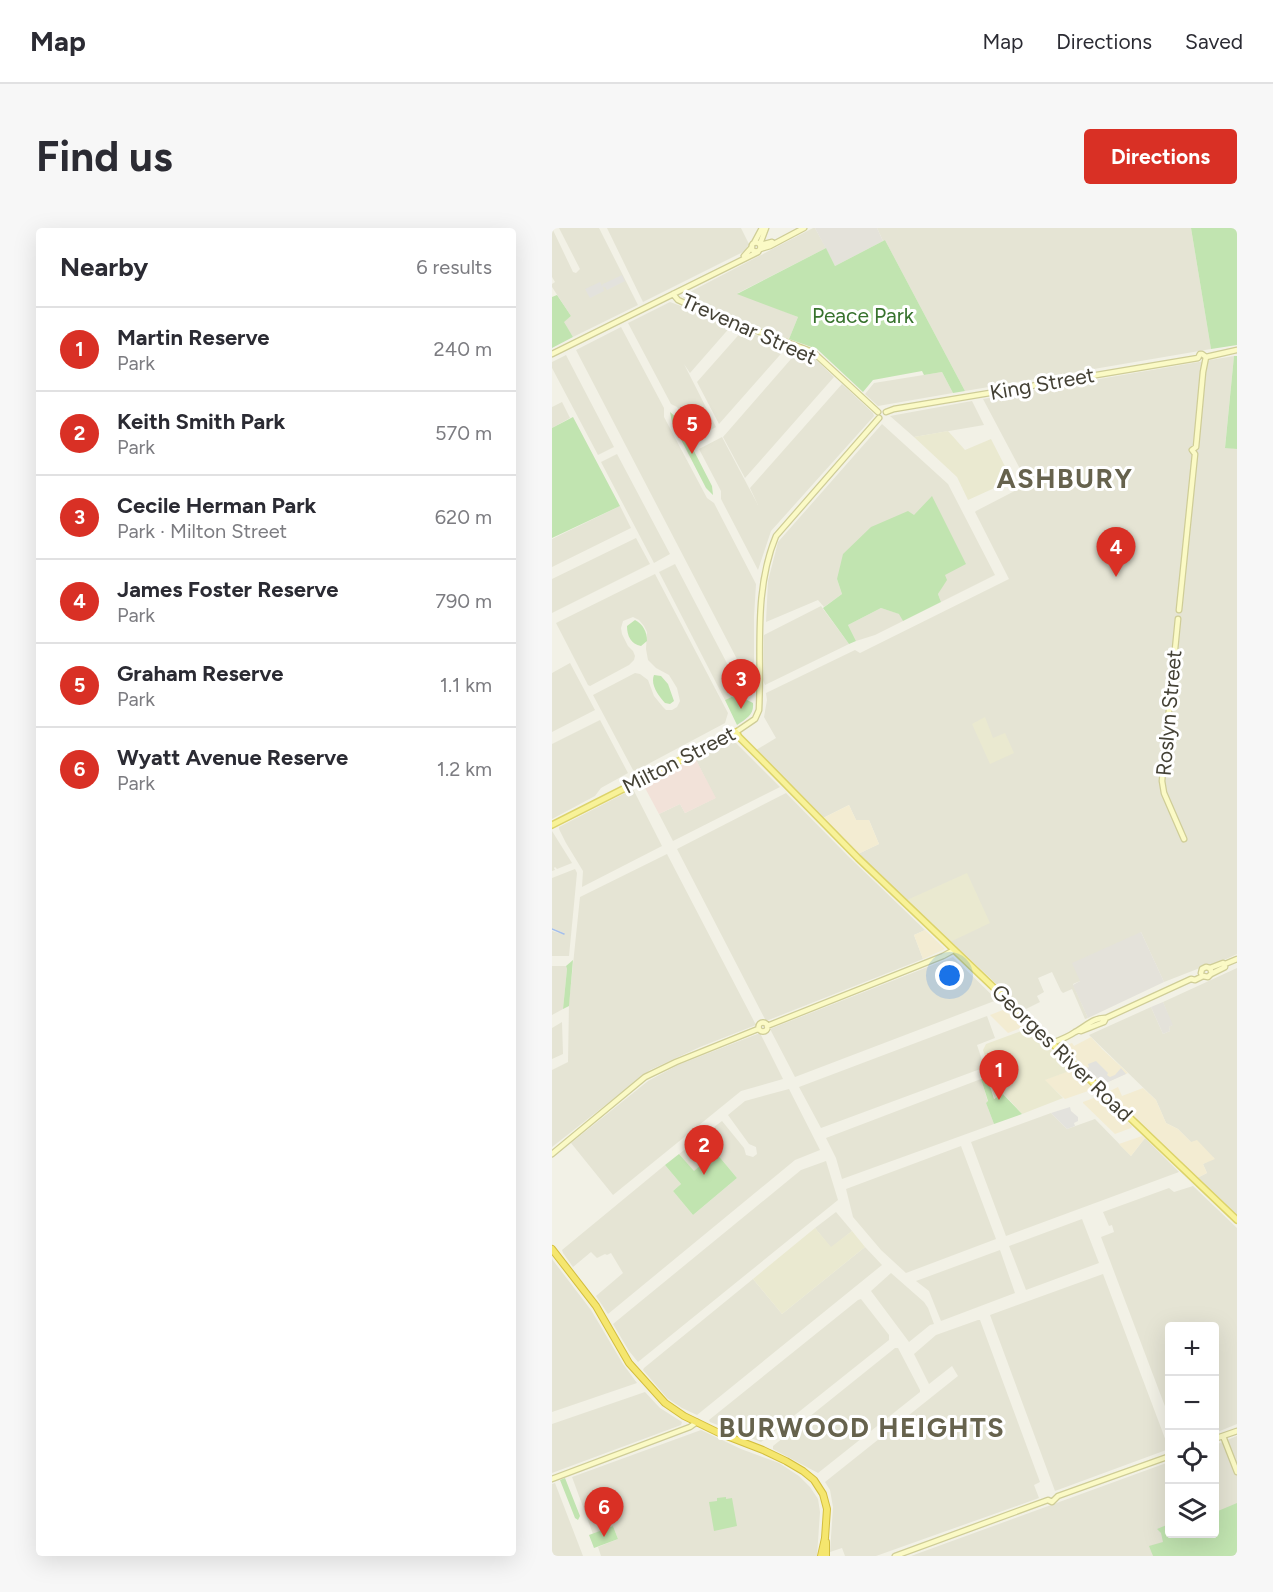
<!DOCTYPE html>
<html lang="en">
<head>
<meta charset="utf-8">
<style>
	body { margin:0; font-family:Figtree,sans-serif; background:#f7f7f7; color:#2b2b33 }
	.controls { position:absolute; right:18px; bottom:18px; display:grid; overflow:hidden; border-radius:6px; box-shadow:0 6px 24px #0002 }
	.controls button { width:54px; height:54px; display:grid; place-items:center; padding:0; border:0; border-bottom:2px solid #e1e1e2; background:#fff; color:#2b2b33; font:30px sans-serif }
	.you { position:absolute; left:398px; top:748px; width:21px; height:21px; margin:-15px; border:4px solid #fff; border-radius:50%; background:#1a73e8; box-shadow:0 0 0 9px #1a73e833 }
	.badge { display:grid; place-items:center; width:39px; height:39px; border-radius:50%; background:#d93025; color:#fff; font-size:20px; font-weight:700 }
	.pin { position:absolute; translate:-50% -50px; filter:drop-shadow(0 2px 3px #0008) }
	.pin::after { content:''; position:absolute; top:32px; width:21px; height:18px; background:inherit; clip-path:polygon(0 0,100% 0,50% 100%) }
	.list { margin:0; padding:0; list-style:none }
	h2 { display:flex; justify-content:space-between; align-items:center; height:78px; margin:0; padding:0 24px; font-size:26px }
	h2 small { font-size:20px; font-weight:400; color:#7c7c81 }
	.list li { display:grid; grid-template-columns:39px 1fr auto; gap:18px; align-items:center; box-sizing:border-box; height:84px; padding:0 24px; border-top:2px solid #e1e1e2 }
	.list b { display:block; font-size:22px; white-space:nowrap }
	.list p { margin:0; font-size:20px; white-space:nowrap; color:#7c7c81 }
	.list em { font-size:20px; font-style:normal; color:#7c7c81 }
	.icon { flex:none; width:33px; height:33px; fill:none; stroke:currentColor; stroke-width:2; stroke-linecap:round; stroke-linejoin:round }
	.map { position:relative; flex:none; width:685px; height:1328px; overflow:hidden; border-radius:6px }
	header { display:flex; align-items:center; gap:36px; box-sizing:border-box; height:84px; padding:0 30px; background:#fff; border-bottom:2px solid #e1e1e2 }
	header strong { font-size:28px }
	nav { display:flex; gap:33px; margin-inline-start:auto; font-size:21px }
	.intro { display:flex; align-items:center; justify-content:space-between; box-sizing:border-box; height:144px; padding:0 36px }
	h1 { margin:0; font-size:42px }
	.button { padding:15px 27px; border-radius:6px; background:#d93025; color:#fff; font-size:21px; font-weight:700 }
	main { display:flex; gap:36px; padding:0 36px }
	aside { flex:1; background:#fff; border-radius:6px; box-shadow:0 6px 24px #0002 }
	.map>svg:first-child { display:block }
	.residential { fill:#e5e4d4 }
	.commercial { fill:#f3ecd2 }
	.industrial { fill:#e4e2da }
	.education { fill:#eae9d0 }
	.medical { fill:#f2e2d9 }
	.green { fill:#c1e4b0 }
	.parking { fill:#e3e2dd }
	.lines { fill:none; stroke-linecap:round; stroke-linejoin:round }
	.stream { stroke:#a5bfeb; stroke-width:1.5 }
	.secondary-casing { stroke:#cfcd97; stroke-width:7 }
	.primary-casing { stroke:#dcd36a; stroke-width:8 }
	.highway-casing { stroke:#d3be3e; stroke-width:8 }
	.secondary { stroke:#fbfac6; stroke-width:4.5 }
	.primary { stroke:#f8f298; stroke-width:5 }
	.highway { stroke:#f5e66e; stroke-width:6 }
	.labels { text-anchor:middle; stroke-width:6; stroke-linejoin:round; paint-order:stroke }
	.park-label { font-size:21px; fill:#37722d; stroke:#fff }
	.street-label { font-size:21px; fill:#444135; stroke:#fff }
	.district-label { font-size:27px; font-weight:bold; letter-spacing:1.5px; fill:#66624d; stroke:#fff }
</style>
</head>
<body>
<header>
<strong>Map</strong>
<nav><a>Map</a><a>Directions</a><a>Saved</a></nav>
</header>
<div class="intro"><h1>Find us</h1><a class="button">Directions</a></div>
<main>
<aside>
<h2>Nearby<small>6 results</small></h2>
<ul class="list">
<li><span class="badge">1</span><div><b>Martin Reserve</b><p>Park</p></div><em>240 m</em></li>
<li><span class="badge">2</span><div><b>Keith Smith Park</b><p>Park</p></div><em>570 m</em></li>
<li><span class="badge">3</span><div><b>Cecile Herman Park</b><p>Park · Milton Street</p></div><em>620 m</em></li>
<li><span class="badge">4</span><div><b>James Foster Reserve</b><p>Park</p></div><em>790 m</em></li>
<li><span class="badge">5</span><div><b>Graham Reserve</b><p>Park</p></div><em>1.1 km</em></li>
<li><span class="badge">6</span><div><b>Wyatt Avenue Reserve</b><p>Park</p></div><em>1.2 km</em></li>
</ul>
</aside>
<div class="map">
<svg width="685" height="1328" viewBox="0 0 685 1328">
	<rect width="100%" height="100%" fill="#f2f1e6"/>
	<path class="residential" d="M 0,0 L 21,44 L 24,45 L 28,41 L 7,0 L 47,0 L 86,77 L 21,109 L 11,94 L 19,88 L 0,59 L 0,56 L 3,54 L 0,49 Z
		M 55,0 L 189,0 L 197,16 L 193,23 L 91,74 Z
		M 261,0 L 263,0 L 274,20 L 186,65 L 246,89 L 237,111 L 131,70 L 132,67 Z
		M 325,0 L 639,0 L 659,121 L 413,163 L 333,12 L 331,13 Z
		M 118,74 L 180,97 L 138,145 L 132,136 L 164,199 L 142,211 L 125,179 L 119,176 L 76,95 Z
		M 69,99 L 112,180 L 112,189 L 155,270 L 162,275 L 204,356 L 202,389 L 202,456 L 199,458 L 24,122 Z
		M 191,102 L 235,119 L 167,196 L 145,154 Z
		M 246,123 L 260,128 L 282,149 L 193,250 L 171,209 Z
		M 14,127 L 62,219 L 46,227 L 0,140 L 0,134 Z
		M 682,128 L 673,219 L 685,221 L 685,726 L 657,739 L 653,738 L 612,754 L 589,704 L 528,753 L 521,756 L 536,790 L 533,791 L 520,761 L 511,765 L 509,763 L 500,744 L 486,750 L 492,764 L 485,768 L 488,774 L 472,782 L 306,626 L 327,616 L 317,592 L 304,592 L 297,577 L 271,590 L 204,522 L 224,510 L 212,489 L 215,472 L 214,465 L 303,422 L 308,425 L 457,351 L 423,284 L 424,283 L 476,256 L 431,171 Z
		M 390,144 L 401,165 L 326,178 L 313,166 L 322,155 Z
		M 290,156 L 321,185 L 322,188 L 219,303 L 206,342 L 169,271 L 169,263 L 147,221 L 170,209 L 206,277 L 198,260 Z
		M 420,173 L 432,197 L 362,209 L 338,188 Z
		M 10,174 L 18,190 L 0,200 L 0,179 Z
		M 330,196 L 396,256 L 443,347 L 389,374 L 386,366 L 394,352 L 362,287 L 285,351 L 290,366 L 272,379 L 266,372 L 214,394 L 216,353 L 226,314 Z
		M 65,226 L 118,326 L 102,335 L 49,234 Z
		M 68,278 L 79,300 L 0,339 L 0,311 Z
		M 84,310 L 98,336 L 0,385 L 0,351 Z
		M 123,336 L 190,464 L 173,472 L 107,344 Z
		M 103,346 L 176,485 L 173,495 L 83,543 L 81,542 L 41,467 L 83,445 L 88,446 L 96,452 L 102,468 L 111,479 L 114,482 L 120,482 L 125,479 L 128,473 L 125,460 L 117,447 L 104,440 L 96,432 L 94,421 L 95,404 L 92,398 L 87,392 L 81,389 L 71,393 L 69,400 L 70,406 L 76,418 L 81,423 L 83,428 L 82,432 L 77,437 L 38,458 L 36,457 L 4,395 Z
		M 269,378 L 297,416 L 213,457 L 211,452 L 212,407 Z
		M 329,380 L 348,386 L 351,393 L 323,407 L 304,413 L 296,397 Z
		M 18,435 L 43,482 L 0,504 L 0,445 Z
		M 48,492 L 76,545 L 49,560 L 43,568 L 0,591 L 0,516 Z
		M 180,511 L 228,559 L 121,613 L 107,586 L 128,576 L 133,585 L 163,570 L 143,530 Z
		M 81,561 L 110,618 L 30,659 L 31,643 L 14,615 L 7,601 L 7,599 Z
		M 234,565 L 296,628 L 373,702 L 362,707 L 371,731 L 214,793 L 125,621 Z
		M 0,603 L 20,635 L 5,641 L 3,639 L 2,640 L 3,642 L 0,643 Z
		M 115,626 L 204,797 L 148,819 L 98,842 L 0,919 L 0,842 L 16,834 L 17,775 L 28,669 Z
		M 23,641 L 25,645 L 17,728 L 0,728 L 0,703 L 11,706 L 12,705 L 0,700 L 0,650 Z
		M 401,729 L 445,772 L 243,849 L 218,801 Z
		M 0,738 L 14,738 L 15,741 L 11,781 L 0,787 Z
		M 685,740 L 685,988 L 645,950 L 655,945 L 651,936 L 662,930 L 639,914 L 626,901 L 614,895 L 604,872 L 537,807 L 599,779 L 611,806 L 618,803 L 617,799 L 620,797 L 611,774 Z
		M 435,788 L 443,810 L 425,817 L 432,838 L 431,840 L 269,900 L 247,859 Z
		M 10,794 L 11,826 L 0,831 L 0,800 Z
		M 208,805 L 231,851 L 189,863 L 61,967 L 19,915 L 96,853 L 126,837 Z
		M 429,851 L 436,874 L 434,875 L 442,896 L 290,951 L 284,930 L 274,910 Z
		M 237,861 L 268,922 L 243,932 L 56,1086 L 44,1068 L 71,1045 L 59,1025 L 55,1027 L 53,1026 L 45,1030 L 39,1024 L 21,1039 L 11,1025 L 10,1022 L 113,937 L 129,956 L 121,963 L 141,987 L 185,950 L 150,908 L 170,893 L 192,920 L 194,927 L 201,929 L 205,926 L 204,919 L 197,916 L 176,887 L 193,873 Z
		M 499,885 L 515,901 L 543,891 L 579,928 L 593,910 L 627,944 L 454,1008 L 419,914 Z
		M 140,916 L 153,934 L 142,944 L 127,926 Z
		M 409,918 L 444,1011 L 354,1045 L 329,1022 L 301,989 L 294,961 Z
		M 274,933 L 286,972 L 86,1134 L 77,1123 L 61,1096 L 249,942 Z
		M 641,958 L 685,1000 L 685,1196 L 663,1205 L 662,1098 L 618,1098 L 617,1189 L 549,1009 L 562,1004 L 560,997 L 557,998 L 551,984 L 617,960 L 622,964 Z
		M 284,984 L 300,1003 L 279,1020 L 263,1000 Z
		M 530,991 L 547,1035 L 474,1062 L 457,1018 Z
		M 313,1019 L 330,1037 L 145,1187 L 130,1180 L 115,1170 L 91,1142 L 92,1140 L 201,1051 L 230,1086 Z
		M 448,1022 L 463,1065 L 389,1093 L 377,1063 L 364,1053 Z
		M 0,1031 L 39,1082 L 71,1136 L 85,1155 L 0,1184 Z
		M 339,1045 L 372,1074 L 376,1080 L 382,1096 L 378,1097 L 357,1114 L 319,1063 Z
		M 551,1046 L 617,1221 L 503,1263 L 438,1087 Z
		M 309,1071 L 337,1107 L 337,1112 L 209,1214 L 158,1194 L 157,1192 L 306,1072 Z
		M 426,1092 L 428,1092 L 488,1254 L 482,1257 L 487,1270 L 324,1328 L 293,1328 L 290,1320 L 278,1324 L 281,1279 L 278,1262 L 273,1254 L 406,1148 L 400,1138 L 377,1156 L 362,1126 L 384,1107 Z
		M 343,1120 L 346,1120 L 368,1162 L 368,1164 L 266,1245 L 221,1221 L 221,1218 Z
		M 93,1164 L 108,1180 L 130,1194 L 129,1197 L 0,1245 L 0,1196 Z
		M 149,1202 L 189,1221 L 227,1235 L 247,1248 L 258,1259 L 266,1271 L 268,1284 L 265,1328 L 49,1328 L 46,1319 L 66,1311 L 61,1298 L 41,1306 L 20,1249 Z
		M 685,1208 L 685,1328 L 359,1328 L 617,1234 L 618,1306 L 662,1306 L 663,1217 Z
		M 3,1255 L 31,1328 L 0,1328 L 0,1256 Z"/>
	<path class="commercial" d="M 297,577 L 304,592 L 317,592 L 327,616 L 306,626 L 271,590 Z
		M 373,702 L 393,721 L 371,731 L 362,707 Z
		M 456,780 L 473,798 L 456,805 L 438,787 Z
		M 539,809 L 550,821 L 576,845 L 551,856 L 512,819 L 512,818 L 520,815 L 522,818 Z
		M 522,841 L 540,858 L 539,862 L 513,871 L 492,852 Z
		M 566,859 L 570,868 L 591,860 L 604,872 L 614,895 L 626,901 L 639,914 L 645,912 L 663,931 L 651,936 L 655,945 L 645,950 L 556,864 Z
		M 547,868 L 580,898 L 579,900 L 563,906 L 531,875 L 531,874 Z
		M 590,908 L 593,910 L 579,928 L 567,916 Z"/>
	<path class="industrial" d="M 263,0 L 325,0 L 331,13 L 283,38 Z
		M 589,704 L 612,754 L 536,790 L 521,757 L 528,753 L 520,735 Z
		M 611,774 L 621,797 L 617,799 L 618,803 L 611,806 L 599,779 Z"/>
	<path class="education" d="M 396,203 L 413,222 L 439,211 L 460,252 L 416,272 L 405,249 L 362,209 Z
		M 433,489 L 441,510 L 453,505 L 462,525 L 438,536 L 420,496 Z
		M 415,645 L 438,695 L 398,714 L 355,672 Z
		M 475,801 L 478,802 L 520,842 L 493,852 L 511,870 L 470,886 L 452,866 L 443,871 L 435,849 L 438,843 L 431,822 L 434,816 Z
		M 263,1000 L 279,1019 L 300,1003 L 313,1019 L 230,1086 L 201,1051 Z"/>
	<path class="medical" d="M 143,530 L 164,570 L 133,585 L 128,576 L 107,586 L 92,558 L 93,555 Z"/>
	<path class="green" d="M 639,0 L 685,0 L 685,117 L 659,121 Z
		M 333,12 L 413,163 L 401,165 L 390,144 L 372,147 L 370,143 L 321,152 L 311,164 L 265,121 L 237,111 L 246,89 L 185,66 L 274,20 L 283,38 Z
		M 5,67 L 19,88 L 12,94 L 21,109 L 0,120 L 0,69 Z
		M 682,128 L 685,128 L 685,221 L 673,220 Z
		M 118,184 L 125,190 L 160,258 L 161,267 L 154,260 L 120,194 Z
		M 21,189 L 68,278 L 0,310 L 0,200 Z
		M 380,268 L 414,336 L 393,347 L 395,352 L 386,366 L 389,374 L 351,393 L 347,386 L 329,380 L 296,397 L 304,413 L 297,416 L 271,380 L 290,366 L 285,351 L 291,326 L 319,299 L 356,283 L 362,287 Z
		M 83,392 C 91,396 95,404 95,413 L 89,418 C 79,416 75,408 75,398 Z
		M 102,447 L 109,448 L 116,456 L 122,473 L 118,476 L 113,475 C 107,468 98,457 102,447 Z
		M 190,464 L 193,471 L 201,475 C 202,487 195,490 185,497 L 173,472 Z
		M 21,732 L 17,778 L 11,781 L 15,741 L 14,738 Z
		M 435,848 L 442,871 L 451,866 L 470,886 L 442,896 L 434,875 L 436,873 L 429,851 Z
		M 150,908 L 185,950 L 141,987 L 121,963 L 129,956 L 113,937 L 127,926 L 142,943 L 156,931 L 158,933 L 162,929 L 147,911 Z
		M 13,1250 L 28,1288 L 26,1292 L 23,1290 L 8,1252 Z
		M 174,1269 L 174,1271 L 180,1270 L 185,1298 L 162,1303 L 157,1274 L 165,1273 L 165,1270 Z
		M 685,1275 L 685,1328 L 601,1328 L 597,1318 L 611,1314 L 609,1305 L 605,1301 L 617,1296 L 618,1306 L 662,1306 L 663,1282 L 666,1283 Z
		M 61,1298 L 66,1311 L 42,1320 L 37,1307 Z"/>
	<path class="parking" d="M 70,47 L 73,53 L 55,62 L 53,59 L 51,59 L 52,63 L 38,70 L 33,61 L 48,54 L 50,58 L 51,56 Z
		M 544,833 L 556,845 L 555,847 L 558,849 L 563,847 L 569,840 L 574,846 L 554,855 L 553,853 L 551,855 L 534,840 L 537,839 L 536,836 Z
		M 518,879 L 519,883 L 526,889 L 526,893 L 522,895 L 523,898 L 515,901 L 499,885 Z"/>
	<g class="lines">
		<path class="stream" d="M 0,701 L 12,706"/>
		<g class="secondary-casing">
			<path id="secondary" d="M199.5 19a4.5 4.5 0 1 1 9 0a4.5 4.5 0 1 1-9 0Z
				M 202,15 L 210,0
				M 208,16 L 214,0
				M 208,17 L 220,14
				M 208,21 L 218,18 L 252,0
				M 192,28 L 200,19
				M 121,66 L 126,72 L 139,78 L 261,124 L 326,184
				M 0,126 L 206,24
				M 334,184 L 342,181 L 646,130 L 648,126 L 650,126 L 654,129 L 685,122
				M 627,382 L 643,226 L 640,222 L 644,219 L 651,144 L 654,129
				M 626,391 L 610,553 L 612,565 L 632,611
				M 184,504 L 203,491 L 207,482 C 210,423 201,364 224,308 L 327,190
				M 658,740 L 671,735 L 673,736 L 685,731
				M 649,745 L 650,741 L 654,739 L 658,740 L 659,743
				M206.5 799a4.5 4.5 0 1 1 9 0a4.5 4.5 0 1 1-9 0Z
				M 215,798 L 391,728 L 402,722
				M 529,803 L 552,794 L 554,790
				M 500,815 C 508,812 516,809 523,804 C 533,799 542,789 554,790 L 639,751 L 643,752 L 651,748 L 656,749 L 659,746 L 673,739 L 673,736
				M 0,926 L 93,849 L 124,834 L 206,801
				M 671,1208 L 685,1244
				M 662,1211 L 685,1203
				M 0,1251 L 138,1199 L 145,1194
				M 343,1328 L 496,1272 L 500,1274 L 506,1268 L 618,1228"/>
		</g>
		<g class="primary-casing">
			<path id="primary" d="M 0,597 L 184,504 L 187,509 L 208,530 L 306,630 L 685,992"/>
		</g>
		<g class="highway-casing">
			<path id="highway" d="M 0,1021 L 44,1078 L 77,1135 L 113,1175 L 132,1188 L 167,1205 L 211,1222 L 234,1233 L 251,1243 L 262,1252 L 271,1266 L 275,1281 L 273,1310 L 269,1328
				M 274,1328 L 274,1314"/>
		</g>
		<use href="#secondary" class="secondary"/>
		<use href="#primary" class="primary"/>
		<use href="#highway" class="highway"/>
	</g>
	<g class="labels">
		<g class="park-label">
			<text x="311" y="95">Peace Park</text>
		</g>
		<g class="street-label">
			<text transform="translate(197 101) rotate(24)" y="7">Trevenar Street</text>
			<text transform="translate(490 156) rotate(-10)" y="7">King Street</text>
			<text transform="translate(617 485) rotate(-85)" y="7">Roslyn Street</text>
			<text transform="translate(127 532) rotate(-27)" y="7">Milton Street</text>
			<text transform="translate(510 825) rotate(44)" y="7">Georges River Road</text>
		</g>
		<g class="district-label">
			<text x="513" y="260">ASHBURY</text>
			<text x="310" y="1209">BURWOOD HEIGHTS</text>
		</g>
	</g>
</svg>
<div class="controls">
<button>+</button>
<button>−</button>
<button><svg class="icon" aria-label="locate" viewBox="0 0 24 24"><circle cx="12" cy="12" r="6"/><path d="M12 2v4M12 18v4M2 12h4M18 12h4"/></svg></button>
<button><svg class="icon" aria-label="layers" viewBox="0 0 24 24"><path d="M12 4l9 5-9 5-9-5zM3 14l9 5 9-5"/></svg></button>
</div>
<div class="you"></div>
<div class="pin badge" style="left:447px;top:872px">1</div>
<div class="pin badge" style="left:152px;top:947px">2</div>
<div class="pin badge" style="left:189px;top:481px">3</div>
<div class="pin badge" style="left:564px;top:349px">4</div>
<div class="pin badge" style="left:140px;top:226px">5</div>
<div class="pin badge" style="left:52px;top:1309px">6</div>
</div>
</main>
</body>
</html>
